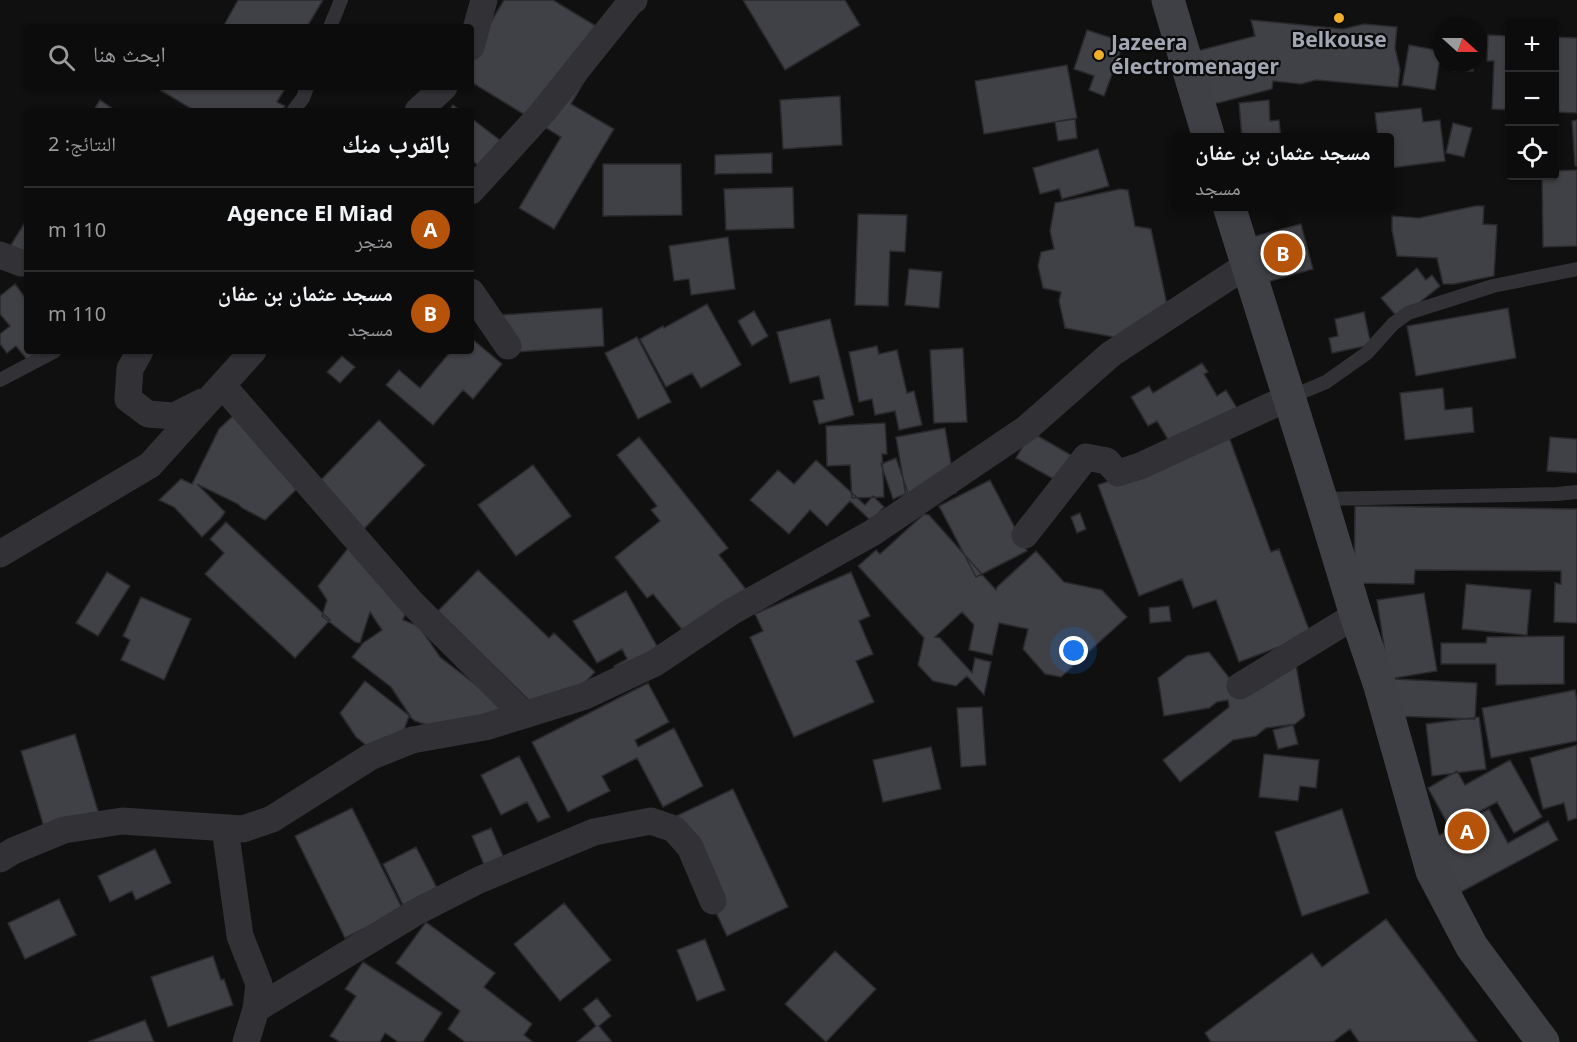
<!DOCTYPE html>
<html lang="ar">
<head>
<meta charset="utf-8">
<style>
	body { margin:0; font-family:"Noto Sans","Noto Naskh Arabic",sans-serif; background:#151516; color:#f1f3f6; direction:rtl }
	.controls { position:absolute; right:18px; top:18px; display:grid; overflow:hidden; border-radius:6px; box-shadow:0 2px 4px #0004 }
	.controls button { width:54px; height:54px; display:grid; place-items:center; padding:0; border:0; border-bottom:2px solid #2c2c2e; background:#0c0c0d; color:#f1f3f6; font:30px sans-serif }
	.compass { position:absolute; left:1433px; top:18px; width:54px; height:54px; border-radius:50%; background:#0c0c0d; box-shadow:0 2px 4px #0004; rotate:111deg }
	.you { position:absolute; left:1074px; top:651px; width:21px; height:21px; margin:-15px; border:4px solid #fff; border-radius:50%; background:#1a73e8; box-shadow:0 0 0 9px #1a73e833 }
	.badge { display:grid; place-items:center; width:39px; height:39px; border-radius:50%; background:#b45309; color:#fff; font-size:20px; font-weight:700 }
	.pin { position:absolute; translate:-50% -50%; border:3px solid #fff; box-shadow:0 2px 6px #0006 }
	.popup { position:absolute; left:1172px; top:133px; width:222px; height:78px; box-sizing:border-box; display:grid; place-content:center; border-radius:6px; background:#0c0c0d; filter:drop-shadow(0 2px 4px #0005); font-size:20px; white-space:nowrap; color:#9a9b9d }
	.popup b { font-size:22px; color:#f1f3f6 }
	.popup::after { content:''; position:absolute; left:50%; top:100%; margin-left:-12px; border:12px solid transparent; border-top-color:#0c0c0d }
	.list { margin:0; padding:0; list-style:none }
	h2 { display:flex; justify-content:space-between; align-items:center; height:78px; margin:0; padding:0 24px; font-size:26px }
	h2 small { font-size:20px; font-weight:400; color:#9a9b9d }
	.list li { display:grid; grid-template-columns:39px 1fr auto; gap:18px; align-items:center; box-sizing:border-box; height:84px; padding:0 24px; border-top:2px solid #2c2c2e }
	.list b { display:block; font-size:22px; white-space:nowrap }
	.list p { margin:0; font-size:20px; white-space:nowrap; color:#9a9b9d }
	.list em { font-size:20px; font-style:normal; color:#9a9b9d }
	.icon { flex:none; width:33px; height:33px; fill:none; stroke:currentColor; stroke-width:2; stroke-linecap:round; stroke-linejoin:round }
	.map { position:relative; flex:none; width:1577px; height:1042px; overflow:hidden; direction:ltr }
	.search { position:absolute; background:#0c0c0d; box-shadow:0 2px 4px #0004; left:24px; top:24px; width:450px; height:66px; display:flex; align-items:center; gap:15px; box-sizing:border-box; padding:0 21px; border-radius:6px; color:#9a9b9d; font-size:22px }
	.panel { position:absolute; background:#0c0c0d; box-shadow:0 2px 4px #0004; left:24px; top:108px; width:450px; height:246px; border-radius:6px; direction:rtl }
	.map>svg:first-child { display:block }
	.building { fill:#404146; stroke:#2a292d; stroke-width:1.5 }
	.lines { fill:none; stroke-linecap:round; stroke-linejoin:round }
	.service { stroke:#313136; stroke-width:14 }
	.minor { stroke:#313136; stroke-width:27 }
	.secondary { stroke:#3f4046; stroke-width:33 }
	.poi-dot { fill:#f1ae28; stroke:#0b0b0c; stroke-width:2 }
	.labels { text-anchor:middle; stroke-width:4.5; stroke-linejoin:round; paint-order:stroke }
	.poi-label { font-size:21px; font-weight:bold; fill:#a1a6b2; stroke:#0b0b0c }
</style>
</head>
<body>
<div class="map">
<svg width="1577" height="1042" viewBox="0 0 1577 1042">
	<rect width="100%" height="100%" fill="#101011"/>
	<path class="building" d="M 238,0 L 323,0 L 307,27 L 223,27 Z
		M 504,0 L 553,0 L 601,29 L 585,80 L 571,104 L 614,129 L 554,229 L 519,208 L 561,137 L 471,82 L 471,55 Z
		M 743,0 L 845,0 L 860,25 L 785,70 Z
		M 1251,20 L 1343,29 L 1364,24 L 1397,27 L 1395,48 L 1400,69 L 1398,87 L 1394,87 L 1316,80 L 1301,84 L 1273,81 L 1272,89 L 1218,103 L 1208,102 L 1197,51 L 1255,36 Z
		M 1087,30 L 1124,42 L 1104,96 L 1089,90 L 1094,76 L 1074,69 Z
		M 1488,35 L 1510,36 L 1510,110 L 1492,109 L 1494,61 L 1487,61 Z
		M 1554,37 L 1577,38 L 1577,113 L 1554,112 Z
		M 1409,45 L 1441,51 L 1435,90 L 1402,85 Z
		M 1454,63 L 1473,63 L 1473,71 L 1454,71 Z
		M 1067,65 L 1077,118 L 984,134 L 975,81 Z
		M 162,87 L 286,87 L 277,102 L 285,106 L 282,111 L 195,111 L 160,90 Z
		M 840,96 L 842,145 L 783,149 L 780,100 Z
		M 100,100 L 116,111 L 93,111 Z
		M 1269,100 L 1270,121 L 1279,120 L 1281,138 L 1242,138 L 1239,103 Z
		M 453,105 L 461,111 L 448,111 Z
		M 1421,108 L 1423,122 L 1440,120 L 1445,161 L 1390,168 L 1390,138 L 1378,138 L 1375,113 Z
		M 471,118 L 505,144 L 486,171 L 471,160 Z
		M 1075,119 L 1077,138 L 1058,141 L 1055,122 Z
		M 1577,120 L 1577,166 L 1575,166 L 1572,121 Z
		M 1453,123 L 1472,128 L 1464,157 L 1446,153 Z
		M 1098,149 L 1109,186 L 1062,199 L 1059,189 L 1040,194 L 1033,168 Z
		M 772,153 L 772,173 L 715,174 L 715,155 Z
		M 603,164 L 681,164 L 682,215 L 603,216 Z
		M 1577,170 L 1577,246 L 1543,247 L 1542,176 L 1554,176 L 1554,171 Z
		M 793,187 L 794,228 L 726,230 L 724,189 Z
		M 1120,189 L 1128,190 L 1135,226 L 1151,229 L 1168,309 L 1130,340 L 1065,328 L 1059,301 L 1061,292 L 1043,288 L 1038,266 L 1041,252 L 1054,249 L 1050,231 L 1055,203 Z
		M 1475,206 L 1484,206 L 1483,224 L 1497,225 L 1494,276 L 1454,284 L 1443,284 L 1437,258 L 1397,256 L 1392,230 L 1392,216 L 1419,218 Z
		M 858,214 L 907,215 L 905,252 L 890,251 L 888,306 L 855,305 Z
		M 27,219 L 27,251 L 9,248 Z
		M 1301,224 L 1313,269 L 1264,283 L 1252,237 Z
		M 728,237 L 735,289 L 691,295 L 689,279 L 674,281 L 669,246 Z
		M 1417,268 L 1426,280 L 1432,275 L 1440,286 L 1399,319 L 1381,298 Z
		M 909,269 L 942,272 L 939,308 L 905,305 Z
		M 15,284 L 24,296 L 27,293 L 27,351 L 44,351 L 29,362 L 16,346 L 7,353 L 0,344 L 0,334 L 10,326 L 0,314 L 0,296 Z
		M 707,304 L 741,365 L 701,388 L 692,373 L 666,387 L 640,339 L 663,326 L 664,328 Z
		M 602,308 L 604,346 L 501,353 L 499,315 Z
		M 1508,308 L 1516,358 L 1416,376 L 1407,326 Z
		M 754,311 L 768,336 L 752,346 L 738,321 Z
		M 1364,312 L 1371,345 L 1332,353 L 1329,338 L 1338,336 L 1335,319 Z
		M 830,319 L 854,415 L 819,424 L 813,401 L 824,399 L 819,376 L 790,383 L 777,332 Z
		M 637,337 L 671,402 L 638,419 L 605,353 Z
		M 471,338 L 502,364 L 473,399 L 463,390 L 433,425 L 386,385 L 399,370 L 420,388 L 451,351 L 471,351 Z
		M 877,346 L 879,354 L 897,350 L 907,393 L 914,391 L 922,425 L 899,430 L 895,411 L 875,415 L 872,399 L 859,402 L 849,352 Z
		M 963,348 L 967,422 L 934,423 L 930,350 Z
		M 342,356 L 355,367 L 340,383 L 327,372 Z
		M 1202,363 L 1208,372 L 1204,374 L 1217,396 L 1226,390 L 1237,408 L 1173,448 L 1157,421 L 1148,426 L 1131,397 L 1149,386 L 1153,393 Z
		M 1443,388 L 1445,410 L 1472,407 L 1474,432 L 1405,440 L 1400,393 Z
		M 235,414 L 302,484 L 265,520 L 242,508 L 238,504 L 197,484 L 225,512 L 221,518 L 202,537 L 174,507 L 159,500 L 181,479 L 192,484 L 219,429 Z
		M 379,420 L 425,465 L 364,529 L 317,484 Z
		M 885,423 L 887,454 L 882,454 L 884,497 L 852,498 L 850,465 L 827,466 L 826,426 Z
		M 945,428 L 956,493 L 907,502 L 896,437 Z
		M 1031,432 L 1071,455 L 1057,481 L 1016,458 Z
		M 639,437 L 728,548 L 719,555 L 755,601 L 697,648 L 653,594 L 647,598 L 615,557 L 660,521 L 651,510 L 657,506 L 617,455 Z
		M 1229,437 L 1271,552 L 1279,549 L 1311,635 L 1239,662 L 1216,600 L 1193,608 L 1182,579 L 1139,596 L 1098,485 Z
		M 1550,437 L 1577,439 L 1577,473 L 1547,471 Z
		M 896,458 L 908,493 L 893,499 L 881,464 Z
		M 816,460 L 865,505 L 873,496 L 884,507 L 871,521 L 850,501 L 827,526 L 810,510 L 789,534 L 750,500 L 778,470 L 794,484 Z
		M 533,465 L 571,516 L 516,556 L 478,505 Z
		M 990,480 L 1027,551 L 976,577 L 939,506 Z
		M 1355,506 L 1577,509 L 1577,623 L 1554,622 L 1555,583 L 1561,584 L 1561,571 L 1415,570 L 1414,584 L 1354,583 Z
		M 1080,513 L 1086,529 L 1077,533 L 1071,517 Z
		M 924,514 L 929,515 L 996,590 L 997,587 L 1036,551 L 1064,582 L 1102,590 L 1127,617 L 1061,677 L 1045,674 L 1023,649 L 1028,629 L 999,623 L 992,655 L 969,650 L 974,625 L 962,612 L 935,637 L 940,638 L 972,673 L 975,658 L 991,662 L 984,695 L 967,676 L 956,686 L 933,681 L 918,665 L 924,638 L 858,566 L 876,550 L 880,554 Z
		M 226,522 L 330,620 L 295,658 L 205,574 L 224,553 L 210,539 Z
		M 349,547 L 407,608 L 403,620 L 419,626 L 440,657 L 506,708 L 463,737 L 415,721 L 409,716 L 398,747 L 382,758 L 356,737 L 340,713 L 365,681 L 411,717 L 391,687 L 352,657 L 363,643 L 382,630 L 370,612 L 360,643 L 355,642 L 322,616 L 327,600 L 318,586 Z
		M 478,570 L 549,638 L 554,633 L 595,672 L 549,720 L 438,611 Z
		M 107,572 L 130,586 L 98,636 L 76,623 Z
		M 851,572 L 870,616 L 859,621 L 873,654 L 856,661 L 874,702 L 794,737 L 750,637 L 763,631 L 755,614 Z
		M 1466,584 L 1531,590 L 1527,635 L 1462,629 Z
		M 626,591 L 662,655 L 621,678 L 614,666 L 627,659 L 622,649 L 597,663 L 573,621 Z
		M 1424,593 L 1437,671 L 1389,679 L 1377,600 Z
		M 141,597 L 191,619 L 164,680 L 121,660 L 130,640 L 123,636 Z
		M 1169,606 L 1171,621 L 1150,623 L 1149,608 Z
		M 1564,636 L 1564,684 L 1496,685 L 1496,664 L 1441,664 L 1441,643 L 1486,643 L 1487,637 Z
		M 1209,652 L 1241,693 L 1296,665 L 1305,716 L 1295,724 L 1266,728 L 1256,736 L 1233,740 L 1180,782 L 1163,760 L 1229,707 L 1228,700 L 1217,702 L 1209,708 L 1164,716 L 1158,678 L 1187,656 Z
		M 1393,679 L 1477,683 L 1475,719 L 1391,716 Z
		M 648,683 L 669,722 L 635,740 L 638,747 L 674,728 L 703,786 L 663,807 L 637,758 L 602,776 L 610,791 L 568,812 L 532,742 Z
		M 1575,690 L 1577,701 L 1577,741 L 1491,758 L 1482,708 Z
		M 982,707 L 986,765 L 961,767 L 957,708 Z
		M 1479,717 L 1486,769 L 1432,776 L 1426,724 Z
		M 1293,725 L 1298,744 L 1278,749 L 1273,730 Z
		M 75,734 L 101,821 L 47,837 L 21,751 Z
		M 1577,745 L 1577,818 L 1568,821 L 1564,803 L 1543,809 L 1530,758 Z
		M 931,747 L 941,789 L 883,802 L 873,760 Z
		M 1264,754 L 1319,760 L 1316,788 L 1300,786 L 1298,801 L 1259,797 Z
		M 519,756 L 550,817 L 538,822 L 527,802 L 501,815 L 481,775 Z
		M 1510,760 L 1542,817 L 1514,833 L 1497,802 L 1450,828 L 1428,788 L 1457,771 L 1465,785 Z
		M 733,789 L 788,907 L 727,936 L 672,818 Z
		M 352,808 L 403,910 L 345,938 L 295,836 Z
		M 1342,809 L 1369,893 L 1302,916 L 1275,832 Z
		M 1489,809 L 1508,843 L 1548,821 L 1558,840 L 1461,892 L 1432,839 Z
		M 491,828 L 509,870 L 490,879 L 472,836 Z
		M 416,847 L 437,888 L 403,905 L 383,864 Z
		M 155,849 L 171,883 L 136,900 L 132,891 L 110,902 L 98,876 Z
		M 59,899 L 76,935 L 25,959 L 8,923 Z
		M 564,903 L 611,960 L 560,1001 L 514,944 Z
		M 1386,919 L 1477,1041 L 1476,1042 L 1359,1042 L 1350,1029 L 1333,1042 L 1211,1042 L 1205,1033 L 1312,953 L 1322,967 Z
		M 426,922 L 495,973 L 484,987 L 532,1024 L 524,1035 L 533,1042 L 465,1042 L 448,1029 L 460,1011 L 396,963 Z
		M 705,939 L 725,990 L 697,1001 L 677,950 Z
		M 835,951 L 876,989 L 826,1042 L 785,1004 Z
		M 213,956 L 221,980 L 224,979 L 233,1005 L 168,1027 L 151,977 Z
		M 363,962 L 442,1013 L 423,1042 L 398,1042 L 385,1033 L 380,1042 L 340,1042 L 330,1036 L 356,996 L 345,989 Z
		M 597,998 L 611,1016 L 599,1026 L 612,1042 L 577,1042 L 596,1026 L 583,1009 Z
		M 145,1020 L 154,1042 L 88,1042 Z"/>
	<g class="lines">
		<path class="service" d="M 330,27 L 341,0
			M 293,111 L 303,98 L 307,87
			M 0,380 L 55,351
			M 1288,398 L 1326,382 L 1367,353 L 1393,324 L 1408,313 L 1493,286 L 1577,269
			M 1321,499 L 1557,494 L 1577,492"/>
		<path class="minor" d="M 471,47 L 484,0
			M 418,111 L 444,87
			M 471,191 L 542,113 L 630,3 L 634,0
			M 0,255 L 21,263 L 27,263
			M 471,292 L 508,346
			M 140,351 L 130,369 L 128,399 L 148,414 L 174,416 L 202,402
			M 223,386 L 412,603 L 524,715
			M 1025,535 L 1086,457 L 1107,461 L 1118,473 L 1140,466 L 1288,398
			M 0,554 L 150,465 L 253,351
			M 1240,686 L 1356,615
			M 225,828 L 240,936 L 259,984 L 256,1009 L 246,1042
			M 0,859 L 13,851 L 64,830 L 122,821 L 243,829 L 272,819 L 370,757 L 412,740 L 485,727 L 524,715 L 585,696 L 655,663 L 731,612 L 872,533 L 1027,428 L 1111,354 L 1247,265
			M 256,1009 L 418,911 L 479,880 L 594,832 L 651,821 L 674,829 L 690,847 L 713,901"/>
		<path class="secondary" d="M 1168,0 L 1209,138
			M 1229,206 L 1321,499 L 1356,615 L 1380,686 L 1432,871 L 1472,947 L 1543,1042"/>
	</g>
	<g class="poi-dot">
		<circle cx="1339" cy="18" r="6"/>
		<circle cx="1099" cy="55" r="6"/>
	</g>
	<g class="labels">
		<g class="poi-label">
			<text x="1339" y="47">Belkouse</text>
			<text x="1111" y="50" text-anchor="start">Jazeera<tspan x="1111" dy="24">électromenager</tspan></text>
		</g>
	</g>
</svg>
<div class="controls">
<button>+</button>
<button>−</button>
<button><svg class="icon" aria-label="locate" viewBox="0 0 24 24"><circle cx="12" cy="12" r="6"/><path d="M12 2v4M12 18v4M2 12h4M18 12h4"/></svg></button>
</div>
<svg class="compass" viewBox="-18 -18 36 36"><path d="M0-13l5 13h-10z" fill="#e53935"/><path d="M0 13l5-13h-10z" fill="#9a9b9d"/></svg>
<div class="you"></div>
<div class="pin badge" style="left:1467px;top:831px">A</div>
<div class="pin badge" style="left:1283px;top:253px">B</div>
<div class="popup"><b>مسجد عثمان بن عفان</b>مسجد</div>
<div class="search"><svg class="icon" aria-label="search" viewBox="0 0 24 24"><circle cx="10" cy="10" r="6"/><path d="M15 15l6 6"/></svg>ابحث هنا</div>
<section class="panel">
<h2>بالقرب منك<small>النتائج: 2</small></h2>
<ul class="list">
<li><span class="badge">A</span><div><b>Agence El Miad</b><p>متجر</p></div><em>110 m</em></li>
<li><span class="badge">B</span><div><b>مسجد عثمان بن عفان</b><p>مسجد</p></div><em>110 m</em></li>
</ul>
</section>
</div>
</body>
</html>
